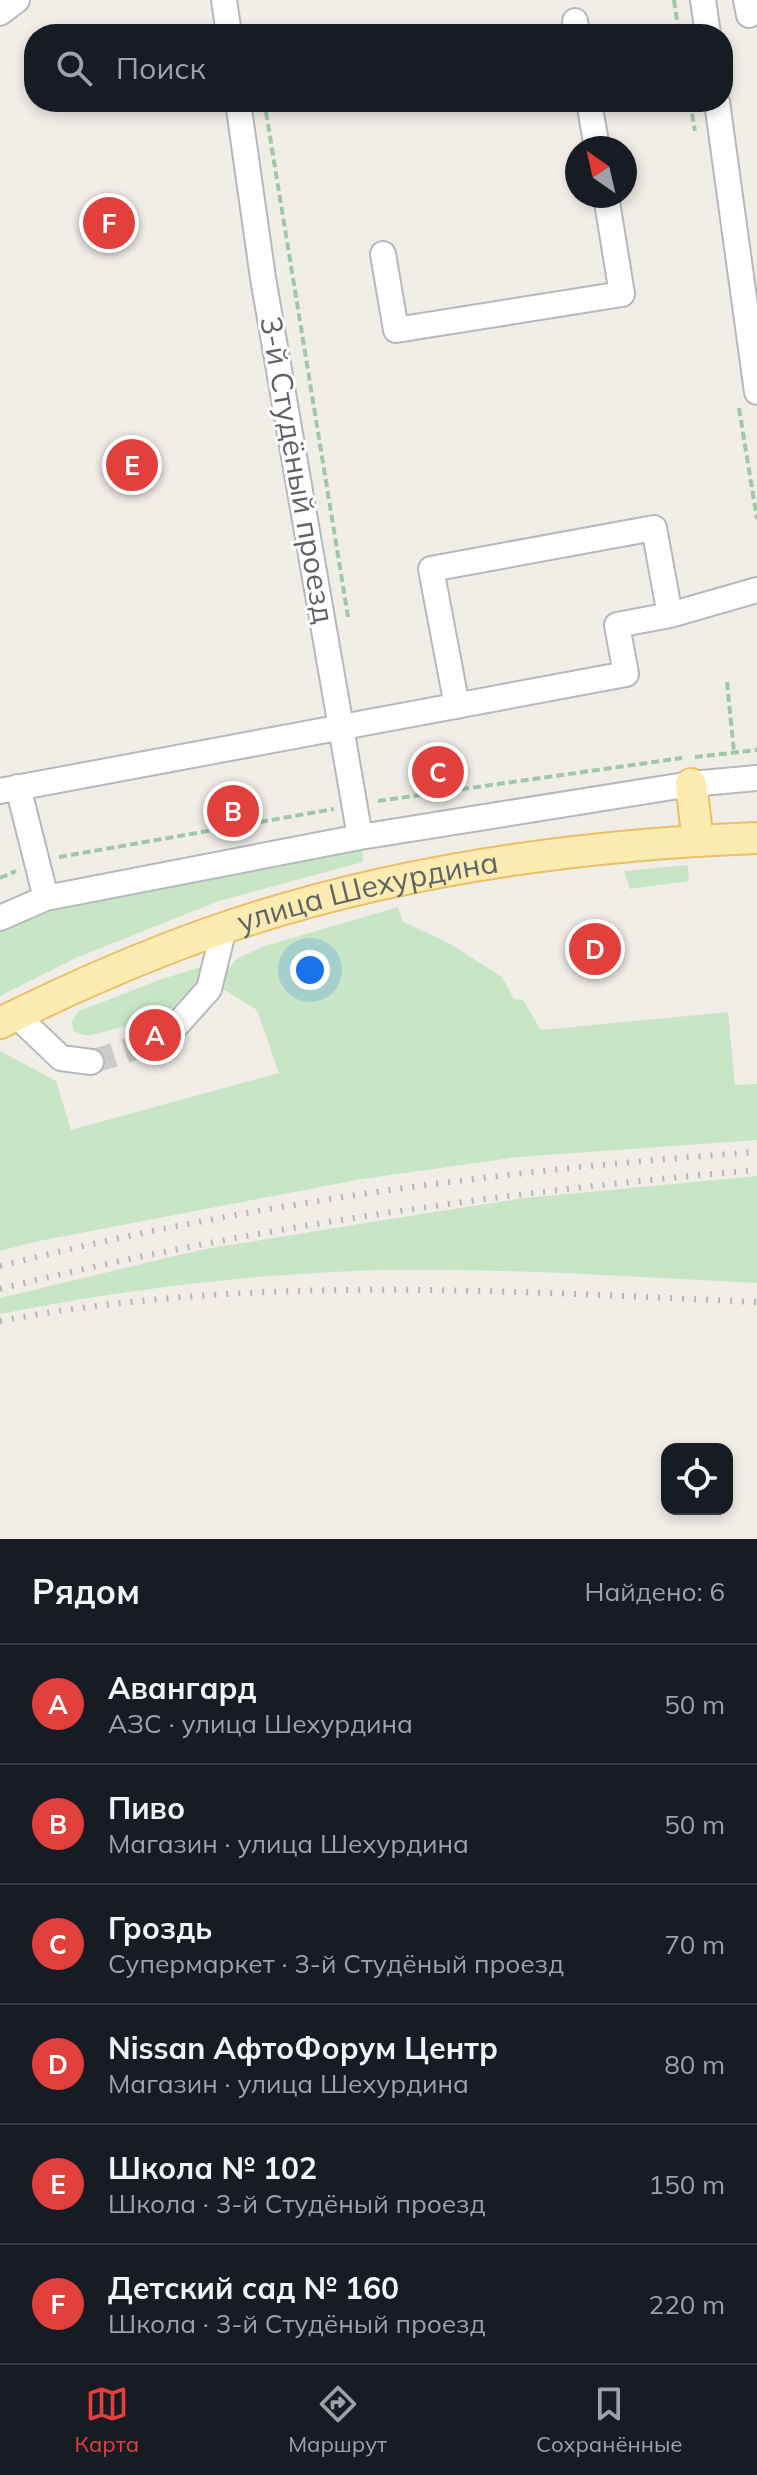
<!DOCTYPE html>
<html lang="ru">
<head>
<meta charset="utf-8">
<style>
	body { margin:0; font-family:Mulish,sans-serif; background:#20242c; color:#f1f3f6 }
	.controls { position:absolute; right:24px; bottom:24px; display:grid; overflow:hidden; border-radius:16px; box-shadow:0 4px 12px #0003 }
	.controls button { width:72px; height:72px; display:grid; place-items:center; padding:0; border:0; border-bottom:2px solid #363941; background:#171b24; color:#f1f3f6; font:40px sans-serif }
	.compass { position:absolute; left:565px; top:136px; width:72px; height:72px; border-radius:50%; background:#171b24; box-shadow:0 4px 12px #0003; rotate:326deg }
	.you { position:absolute; left:310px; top:970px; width:28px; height:28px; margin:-20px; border:6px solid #fff; border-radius:50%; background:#1a73e8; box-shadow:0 0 0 12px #1a73e833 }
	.badge { display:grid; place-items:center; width:52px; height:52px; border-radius:50%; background:#e2403d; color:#fff; font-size:26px; font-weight:700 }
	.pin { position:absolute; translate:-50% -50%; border:4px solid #fff; box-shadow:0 2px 8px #0006 }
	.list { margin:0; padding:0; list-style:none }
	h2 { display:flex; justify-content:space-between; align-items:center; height:104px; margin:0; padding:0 32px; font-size:34px }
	h2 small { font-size:26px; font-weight:400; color:#9ea1a6 }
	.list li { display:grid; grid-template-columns:52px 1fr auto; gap:24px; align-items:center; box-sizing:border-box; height:120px; padding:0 32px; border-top:2px solid #363941 }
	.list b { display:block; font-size:30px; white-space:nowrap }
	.list p { margin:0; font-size:26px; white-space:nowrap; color:#9ea1a6 }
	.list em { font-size:26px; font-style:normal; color:#9ea1a6 }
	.icon { flex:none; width:44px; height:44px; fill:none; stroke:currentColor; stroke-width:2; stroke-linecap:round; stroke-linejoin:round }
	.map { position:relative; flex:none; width:757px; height:1539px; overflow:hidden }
	.search { position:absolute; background:#171b24; box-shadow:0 4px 12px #0003; left:24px; right:24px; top:24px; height:88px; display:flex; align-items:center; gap:20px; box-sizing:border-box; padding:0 28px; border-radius:32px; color:#9ea1a6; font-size:30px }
	.sheet { height:824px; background:#171b24 }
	nav { display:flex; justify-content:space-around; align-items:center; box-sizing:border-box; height:112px; border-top:2px solid #363941; background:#171b24; font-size:22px; color:#9ea1a6 }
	nav a { display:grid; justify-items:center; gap:4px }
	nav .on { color:#e2403d }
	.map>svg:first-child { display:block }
	.green { fill:#c8e6c6 }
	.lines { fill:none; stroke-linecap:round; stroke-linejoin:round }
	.minor-tunnel { stroke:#cccbc8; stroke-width:24; stroke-dasharray:24 12; stroke-linecap:butt }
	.minor-casing { stroke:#b5b8bc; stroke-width:28 }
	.major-casing { stroke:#ecbf66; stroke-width:34 }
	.path { stroke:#a0c8a8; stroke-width:4; stroke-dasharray:8 4; stroke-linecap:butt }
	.minor { stroke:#fff; stroke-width:24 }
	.major { stroke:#fcecb2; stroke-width:30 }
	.rail { stroke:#b6b7b8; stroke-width:6; stroke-dasharray:2 10; stroke-linecap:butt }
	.labels { text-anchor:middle; stroke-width:6; stroke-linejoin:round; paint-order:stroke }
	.street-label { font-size:30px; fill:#5f6368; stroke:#fff }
</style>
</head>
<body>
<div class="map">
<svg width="757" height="1539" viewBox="0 0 757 1539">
	<rect width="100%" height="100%" fill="#f1eee8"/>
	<path class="green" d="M 362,849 L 363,862 L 219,901 L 76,958 L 0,996 L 0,931 L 49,912 Z
		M 688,865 L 689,881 L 630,889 L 624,871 Z
		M 398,907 L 403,922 L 447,942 L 502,977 L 514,999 L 523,1000 L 541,1030 L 728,1012 L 735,1085 L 757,1084 L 757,1140 L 518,1157 L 362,1179 L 34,1242 L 0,1251 L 0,1051 L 56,1081 L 71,1130 L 279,1073 L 257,1010 L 221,988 L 219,982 L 236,959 L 265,946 Z
		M 204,966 C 198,982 187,996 174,1006 C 160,1016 108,1032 90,1035 C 84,1036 79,1034 73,1030 L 72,1021 L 79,1011 L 159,980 Z
		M 757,1176 L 757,1283 C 634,1277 510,1268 386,1270 C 257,1273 127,1289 0,1314 L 0,1298 L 200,1250 L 371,1222 L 525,1198 Z"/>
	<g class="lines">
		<path class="minor-tunnel" d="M 91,1062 L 155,1042"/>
		<g class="minor-casing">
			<path id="minor" d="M 224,0 L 229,34
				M 703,0 L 708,34
				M 746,0 L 749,15
				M 0,13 L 17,0
				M 575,21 L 577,34
				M 238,102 L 263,278 L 360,837
				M 589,102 L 597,148
				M 717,102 L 757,392
				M 383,254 L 396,330 L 622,294 L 606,196
				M 457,706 L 431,569 L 654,528 L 670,615
				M 18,787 L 46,898
				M 0,791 L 626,674 L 617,625 L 670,615 L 757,590
				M 0,918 L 46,898 L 360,837 L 691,784 L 757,778
				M 16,1015 L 61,1058 L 91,1062
				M 155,1042 L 166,1037 L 209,989 L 224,928"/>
		</g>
		<g class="major-casing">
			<g id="major">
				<path d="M 691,784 L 698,841"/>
				<path id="s1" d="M 0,1023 C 73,987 147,954 224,928 C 394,870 578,845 757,838"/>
			</g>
		</g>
		<path class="path" d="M 674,0 L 679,34
			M 724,52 L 728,82
			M 690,102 L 695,131
			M 266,112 L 348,617
			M 739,408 L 757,519
			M 727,682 L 734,752
			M 695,757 L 757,750
			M 378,801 L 682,758
			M 59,857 L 334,809
			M 0,878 L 16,871"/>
		<use href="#minor" class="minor"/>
		<use href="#major" class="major"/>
		<path class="rail" d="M 0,1266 C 248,1203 502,1170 757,1152
			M 0,1289 C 248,1227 502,1192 757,1170
			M 0,1321 C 250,1274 504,1291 757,1302"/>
	</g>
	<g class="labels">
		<g class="street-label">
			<text transform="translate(297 470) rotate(80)" y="10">3-й Студёный проезд</text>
			<text dy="10" stroke="none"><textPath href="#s1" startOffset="392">улица Шехурдина</textPath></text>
		</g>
	</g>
</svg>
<div class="controls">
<button><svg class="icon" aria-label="locate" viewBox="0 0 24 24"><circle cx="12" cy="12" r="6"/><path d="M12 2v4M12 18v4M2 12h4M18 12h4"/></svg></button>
</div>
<svg class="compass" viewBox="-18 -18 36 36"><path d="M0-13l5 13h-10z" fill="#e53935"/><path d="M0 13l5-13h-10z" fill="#9ea1a6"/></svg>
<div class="you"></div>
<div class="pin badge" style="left:155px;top:1035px">A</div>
<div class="pin badge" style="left:233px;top:811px">B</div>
<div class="pin badge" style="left:438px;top:772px">C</div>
<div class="pin badge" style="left:595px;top:949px">D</div>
<div class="pin badge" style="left:132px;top:465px">E</div>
<div class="pin badge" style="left:109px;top:223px">F</div>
<div class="search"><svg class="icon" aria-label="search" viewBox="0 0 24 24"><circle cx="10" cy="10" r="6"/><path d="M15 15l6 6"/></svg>Поиск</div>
</div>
<section class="sheet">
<h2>Рядом<small>Найдено: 6</small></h2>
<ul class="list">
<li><span class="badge">A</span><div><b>Авангард</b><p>АЗС · улица Шехурдина</p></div><em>50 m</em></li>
<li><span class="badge">B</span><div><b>Пиво</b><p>Магазин · улица Шехурдина</p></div><em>50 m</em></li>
<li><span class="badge">C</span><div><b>Гроздь</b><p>Супермаркет · 3-й Студёный проезд</p></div><em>70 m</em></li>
<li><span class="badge">D</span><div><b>Nissan АфтоФорум Центр</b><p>Магазин · улица Шехурдина</p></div><em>80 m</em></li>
<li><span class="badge">E</span><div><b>Школа № 102</b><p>Школа · 3-й Студёный проезд</p></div><em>150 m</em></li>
<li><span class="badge">F</span><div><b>Детский сад № 160</b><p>Школа · 3-й Студёный проезд</p></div><em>220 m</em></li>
</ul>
</section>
<nav>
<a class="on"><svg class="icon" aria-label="map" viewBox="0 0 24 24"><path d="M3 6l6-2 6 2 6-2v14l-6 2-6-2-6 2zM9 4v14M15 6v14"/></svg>Карта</a>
<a><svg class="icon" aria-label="directions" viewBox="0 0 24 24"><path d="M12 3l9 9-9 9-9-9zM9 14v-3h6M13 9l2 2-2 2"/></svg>Маршрут</a>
<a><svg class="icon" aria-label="saved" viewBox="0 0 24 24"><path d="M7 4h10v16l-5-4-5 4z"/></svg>Сохранённые</a>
</nav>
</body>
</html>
